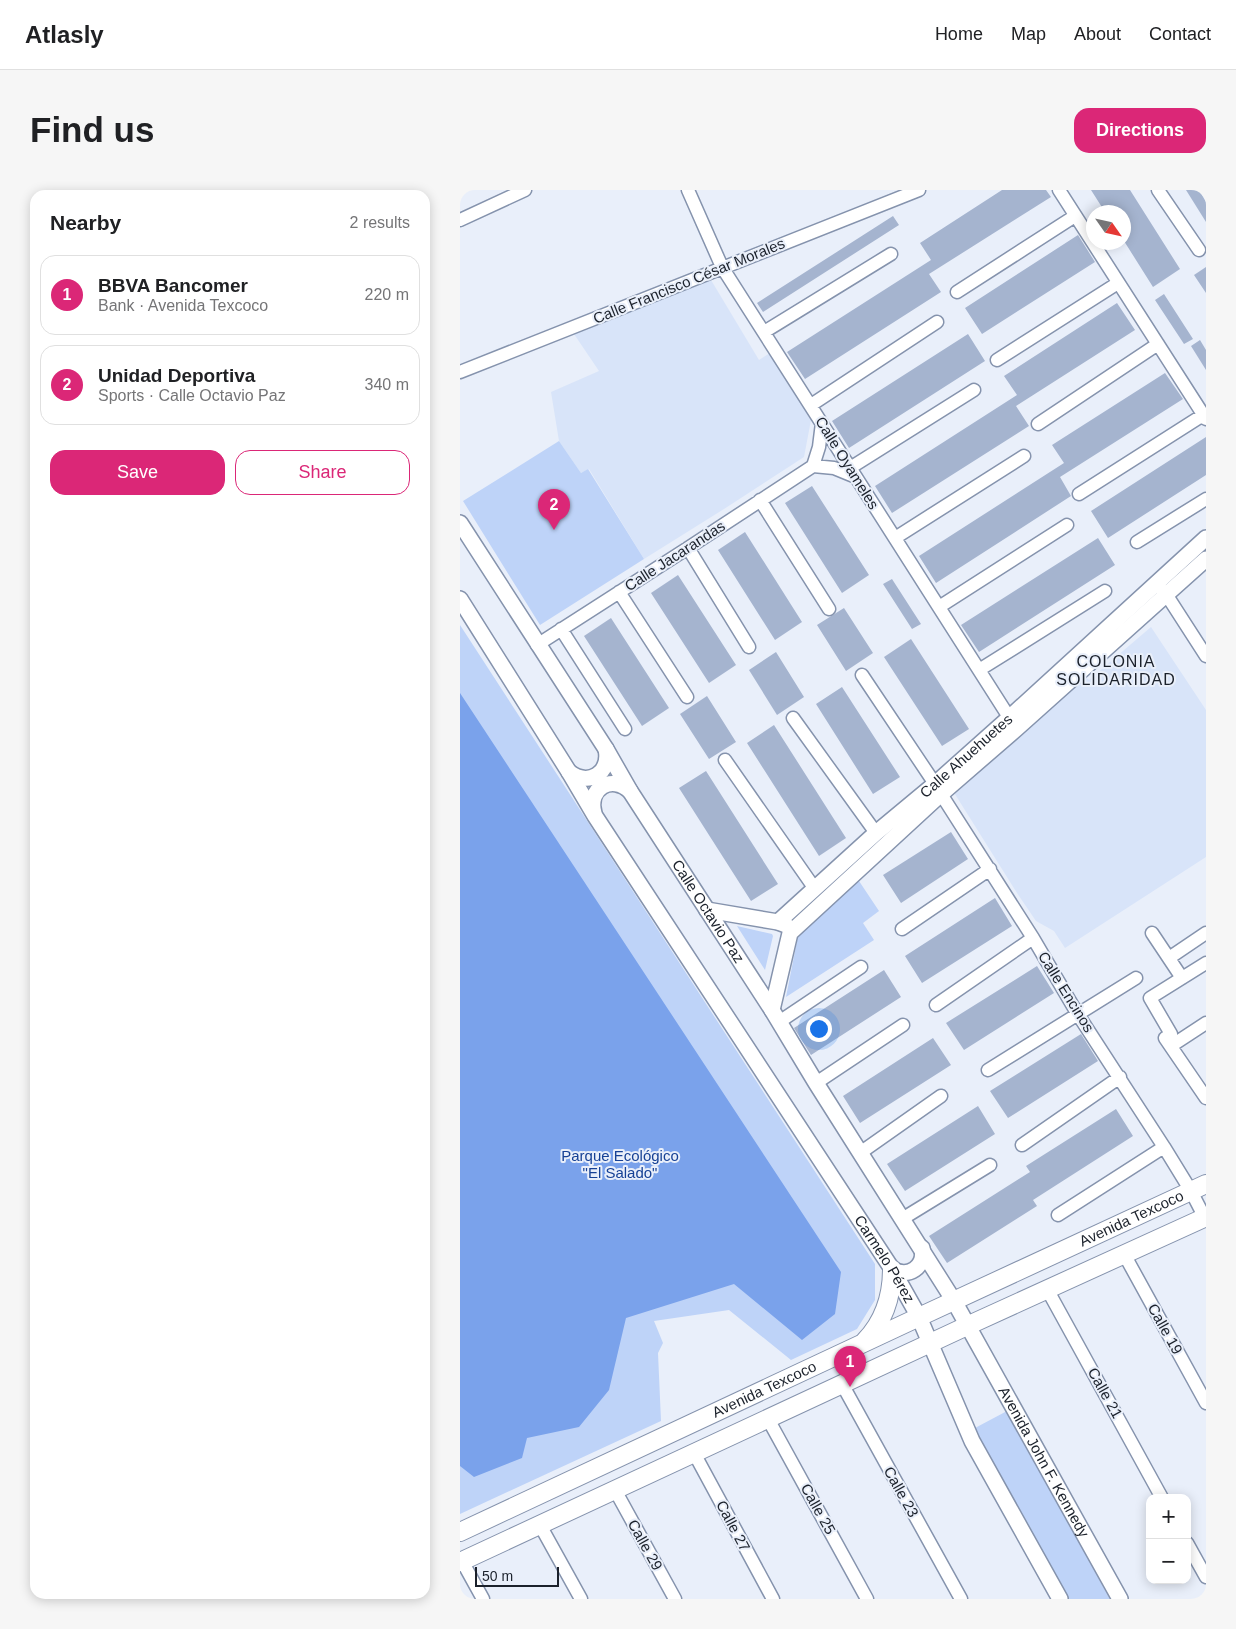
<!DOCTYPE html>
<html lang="en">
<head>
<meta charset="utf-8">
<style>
	body { margin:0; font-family:Helvetica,sans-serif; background:#f6f6f6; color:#202124 }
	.controls { position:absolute; right:15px; bottom:15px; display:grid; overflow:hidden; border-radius:10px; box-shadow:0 2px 12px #0003 }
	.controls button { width:45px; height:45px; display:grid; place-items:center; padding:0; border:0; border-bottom:1px solid #e0e0e0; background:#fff; color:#202124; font:25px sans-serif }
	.compass { position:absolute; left:626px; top:15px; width:45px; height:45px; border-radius:50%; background:#fff; box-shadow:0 2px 12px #0003; rotate:124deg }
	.scale { position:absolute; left:15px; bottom:12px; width:84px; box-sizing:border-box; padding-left:5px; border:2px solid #1b212b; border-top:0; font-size:14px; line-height:18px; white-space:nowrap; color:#1b212b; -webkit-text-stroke:4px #e9effa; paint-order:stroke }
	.you { position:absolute; left:358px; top:838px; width:18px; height:18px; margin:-12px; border:4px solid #fff; border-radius:50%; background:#1a73e8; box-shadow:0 0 0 8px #1a73e833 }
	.badge { display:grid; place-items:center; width:32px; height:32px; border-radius:50%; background:#db2777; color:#fff; font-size:16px; font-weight:700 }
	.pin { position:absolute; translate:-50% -41px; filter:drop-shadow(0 1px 2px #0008) }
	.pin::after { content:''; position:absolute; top:26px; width:18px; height:15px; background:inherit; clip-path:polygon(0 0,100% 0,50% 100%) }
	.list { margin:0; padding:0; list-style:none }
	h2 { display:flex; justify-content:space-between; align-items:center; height:65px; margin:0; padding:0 20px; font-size:21px }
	h2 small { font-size:16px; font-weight:400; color:#757577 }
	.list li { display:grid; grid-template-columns:32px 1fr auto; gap:15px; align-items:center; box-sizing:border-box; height:80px; margin:0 10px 10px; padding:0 10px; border:1px solid #e0e0e0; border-radius:15px }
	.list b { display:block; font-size:19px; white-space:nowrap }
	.list p { margin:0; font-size:16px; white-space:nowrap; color:#757577 }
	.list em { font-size:16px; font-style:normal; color:#757577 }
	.actions { display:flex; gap:10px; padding:15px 20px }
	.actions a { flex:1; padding:11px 0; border:1px solid #db2777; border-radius:15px; text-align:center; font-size:18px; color:#db2777 }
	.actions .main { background:#db2777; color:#fff }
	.map { position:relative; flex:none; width:746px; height:1409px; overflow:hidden; border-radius:15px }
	header { display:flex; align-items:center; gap:30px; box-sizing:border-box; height:70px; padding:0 25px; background:#fff; border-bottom:1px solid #e0e0e0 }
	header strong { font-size:24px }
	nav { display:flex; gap:28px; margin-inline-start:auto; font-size:18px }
	.intro { display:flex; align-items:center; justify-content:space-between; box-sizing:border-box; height:120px; padding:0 30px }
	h1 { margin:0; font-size:35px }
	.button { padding:12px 22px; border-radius:15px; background:#db2777; color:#fff; font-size:18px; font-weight:700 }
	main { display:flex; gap:30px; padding:0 30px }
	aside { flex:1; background:#fff; border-radius:15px; box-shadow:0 2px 12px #0003 }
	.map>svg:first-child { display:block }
	.built { fill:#d8e4f9 }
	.green { fill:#bed3f8 }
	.water { fill:#7aa2eb }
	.building { fill:#a5b4cf }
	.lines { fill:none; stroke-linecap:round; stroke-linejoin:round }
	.minor-casing { stroke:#8593ad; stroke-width:15 }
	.tertiary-casing { stroke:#8593ad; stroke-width:18 }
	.secondary-casing { stroke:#8593ad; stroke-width:20 }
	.minor { stroke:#fff; stroke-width:12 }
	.tertiary { stroke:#fff; stroke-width:15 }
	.secondary { stroke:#fff; stroke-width:18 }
	.labels { text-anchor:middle; stroke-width:4; stroke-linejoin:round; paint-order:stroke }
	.street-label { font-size:15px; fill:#1b212b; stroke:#e9effa }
	.park-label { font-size:15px; fill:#164195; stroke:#e9effa }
	.neighbourhood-label { font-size:16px; letter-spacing:1px; fill:#1b212b; stroke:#e9effa }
</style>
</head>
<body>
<header>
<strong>Atlasly</strong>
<nav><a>Home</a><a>Map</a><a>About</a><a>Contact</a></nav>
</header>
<div class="intro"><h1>Find us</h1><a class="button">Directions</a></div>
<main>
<aside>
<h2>Nearby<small>2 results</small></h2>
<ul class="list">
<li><span class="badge">1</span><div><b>BBVA Bancomer</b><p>Bank · Avenida Texcoco</p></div><em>220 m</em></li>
<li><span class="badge">2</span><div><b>Unidad Deportiva</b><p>Sports · Calle Octavio Paz</p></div><em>340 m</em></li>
</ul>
<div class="actions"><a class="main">Save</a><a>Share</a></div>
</aside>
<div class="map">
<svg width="746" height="1409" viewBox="0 0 746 1409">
	<rect width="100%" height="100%" fill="#e9effa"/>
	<path class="built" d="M 251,90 L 299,170 L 310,163 L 351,230 L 344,267 L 264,319 L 184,369 L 129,279 L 121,283 L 99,251 L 91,202 L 139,181 L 114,144 Z
		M 691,437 L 746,520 L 746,667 L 605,758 L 594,741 L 576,731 L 557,703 L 493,601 L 624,486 L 629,490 Z"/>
	<path class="green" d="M 99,251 L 121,283 L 128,279 L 184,369 L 80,435 L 3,311 Z
		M 0,435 L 415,1074 L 415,1110 L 397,1139 L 331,1170 L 269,1120 L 194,1131 L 203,1153 L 198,1163 L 201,1231 L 0,1324 Z
		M 397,688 L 419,721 L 403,733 L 414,750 L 326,807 L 339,741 Z
		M 277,736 L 312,744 L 313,746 L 305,780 Z
		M 547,1221 L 650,1409 L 609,1409 L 519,1250 L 515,1238 Z"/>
	<path class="water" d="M 0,503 L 381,1082 L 375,1124 L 342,1150 L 274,1094 L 166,1128 L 149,1200 L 119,1237 L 67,1248 L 62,1268 L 14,1287 L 0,1276 Z"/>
	<path class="building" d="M 542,0 L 586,0 L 591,7 L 469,84 L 481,102 L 345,189 L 327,162 L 471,70 L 460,53 Z
		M 631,0 L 670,0 L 720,79 L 693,97 L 664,51 L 664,22 L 645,22 Z
		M 726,0 L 739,0 L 746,12 L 746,32 Z
		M 433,26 L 439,35 L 303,122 L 297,113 Z
		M 618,45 L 635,72 L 522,144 L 505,118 Z
		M 746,77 L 746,103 L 734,85 Z
		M 704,104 L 733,149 L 724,154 L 695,110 Z
		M 657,113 L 675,140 L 556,216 L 569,236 L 432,323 L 415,296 L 557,205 L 544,186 Z
		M 508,144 L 525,171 L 389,258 L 372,231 Z
		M 740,150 L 746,160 L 746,180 L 731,156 Z
		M 705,183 L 723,209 L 600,287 L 611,306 L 476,393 L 459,366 L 604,273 L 592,255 Z
		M 746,247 L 746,285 L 648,348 L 631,321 Z
		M 352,296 L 409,385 L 382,403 L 325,313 Z
		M 285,342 L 342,432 L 315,450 L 258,360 Z
		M 638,348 L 655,375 L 519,462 L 501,435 Z
		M 218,385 L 276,475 L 249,493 L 191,403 Z
		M 432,389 L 461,434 L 452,439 L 423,394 Z
		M 384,418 L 413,463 L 386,481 L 357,435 Z
		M 151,428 L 209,518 L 182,536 L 124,446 Z
		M 451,449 L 509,539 L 482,556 L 424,467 Z
		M 316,462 L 344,507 L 317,525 L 289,480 Z
		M 382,497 L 440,587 L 413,604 L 356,514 Z
		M 247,506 L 276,552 L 249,569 L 220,524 Z
		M 314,535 L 386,648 L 359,666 L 287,553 Z
		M 246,581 L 318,694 L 291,711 L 219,598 Z
		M 491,642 L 508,669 L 441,713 L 423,685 Z
		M 535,708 L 552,736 L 462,793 L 445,766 Z
		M 577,776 L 594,803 L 504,860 L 486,833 Z
		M 424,780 L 441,807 L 351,865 L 334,838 Z
		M 621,844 L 638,871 L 548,928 L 530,901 Z
		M 473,848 L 491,875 L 400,933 L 383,906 Z
		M 518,916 L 535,944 L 445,1001 L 427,974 Z
		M 656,919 L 673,946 L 573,1010 L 577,1016 L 487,1073 L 469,1046 L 570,982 L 566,976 Z"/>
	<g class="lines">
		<g class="minor-casing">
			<path id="minor" d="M 228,0 L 262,77 L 554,535
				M 599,0 L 746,229
				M 698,0 L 739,60
				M 0,30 L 65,0
				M 497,102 L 615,26
				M 304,142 L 431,64
				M 537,170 L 658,93
				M 0,182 L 459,0
				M 351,215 L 477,132
				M 578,234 L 698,154
				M 353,276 L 374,278 L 396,287
				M 390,278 L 514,200
				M 619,304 L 743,225
				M 300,310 L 369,419
				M 435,348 L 564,266
				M 677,352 L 746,309
				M 228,358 L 289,457
				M 700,398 L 706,404 L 746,466
				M 159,402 L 227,507
				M 479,417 L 607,335
				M 101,439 L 165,539
				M 77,455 L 228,358 L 353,276 L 359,257 L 362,233
				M 519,480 L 645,401
				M 402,485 L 475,594
				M 333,528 L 416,643
				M 265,570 L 355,699
				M 481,604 L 573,748 L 617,823 L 704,957 L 731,1001 L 746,1030
				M 442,739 L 530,679
				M 692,743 L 722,788
				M 709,768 L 746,743
				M 746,773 L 690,808 L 711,844 L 705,848 L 746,908
				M 476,815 L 573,748
				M 319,832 L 401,777
				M 711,856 L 746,833
				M 528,880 L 676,788
				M 356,893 L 443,835
				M 562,955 L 660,887
				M 400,963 L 481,906
				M 598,1025 L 704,957
				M 442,1029 L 530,975
				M 664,1064 L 746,1213
				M 587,1099 L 702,1308
				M 382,1194 L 501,1409
				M 308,1229 L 407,1409
				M 234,1263 L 313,1409
				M 155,1300 L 215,1409
				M 80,1335 L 121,1409
				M 727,1353 L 746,1387
				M 2,1371 L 23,1409"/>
		</g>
		<g class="tertiary-casing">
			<g id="tertiary">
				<path id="s1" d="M 0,333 L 146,559 L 170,601 L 312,820 L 356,893 L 494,1111 L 660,1409"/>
				<path id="s2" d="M 0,409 L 109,582 L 135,626 L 432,1079 L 459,1127 L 512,1251 L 600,1409"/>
				<path d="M 109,582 C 129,597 151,583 146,559"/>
				<path d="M 134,623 C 127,598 152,584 170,601"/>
				<path d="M 247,720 L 318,732 L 326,735"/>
				<path id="s3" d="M 318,732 L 416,643 L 475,594 L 549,528 L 746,348"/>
				<path d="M 312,820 L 330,743 L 481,604 L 556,539 L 746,369"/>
				<path d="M 432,1079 C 448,1089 466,1077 462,1058"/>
			</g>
		</g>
		<g class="secondary-casing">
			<g id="secondary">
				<path d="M 405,1151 C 424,1131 432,1106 432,1079"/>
				<path id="s4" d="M 0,1342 L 459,1127 L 746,994"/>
				<path d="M 0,1372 L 509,1135 L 746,1027"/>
			</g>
		</g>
		<use href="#minor" class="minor"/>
		<use href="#tertiary" class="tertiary"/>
		<use href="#secondary" class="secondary"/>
	</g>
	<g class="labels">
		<g class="street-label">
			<text transform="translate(229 91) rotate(-22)" y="5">Calle Francisco César Morales</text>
			<text transform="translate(387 273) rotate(58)" y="5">Calle Oyameles</text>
			<text transform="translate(215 366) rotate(-33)" y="5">Calle Jacarandas</text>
			<text dy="5" stroke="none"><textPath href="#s3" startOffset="251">Calle Ahuehuetes</textPath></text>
			<text dy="5" stroke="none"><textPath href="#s1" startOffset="461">Calle Octavio Paz</textPath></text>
			<text transform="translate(606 802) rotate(58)" y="5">Calle Encinos</text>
			<text dy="5" stroke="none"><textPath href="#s4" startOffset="741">Avenida Texcoco</textPath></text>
			<text dy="5" stroke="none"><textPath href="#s2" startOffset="785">Carmelo Pérez</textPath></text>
			<text transform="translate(705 1139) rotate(61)" y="5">Calle 19</text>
			<text dy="5" stroke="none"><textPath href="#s4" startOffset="336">Avenida Texcoco</textPath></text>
			<text transform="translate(645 1203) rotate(61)" y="5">Calle 21</text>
			<text dy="5" stroke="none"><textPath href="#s1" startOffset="1106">Avenida John F. Kennedy</textPath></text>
			<text transform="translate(441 1302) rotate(61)" y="5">Calle 23</text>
			<text transform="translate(358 1319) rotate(61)" y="5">Calle 25</text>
			<text transform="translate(273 1336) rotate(62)" y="5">Calle 27</text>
			<text transform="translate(185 1355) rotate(61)" y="5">Calle 29</text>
		</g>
		<g class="park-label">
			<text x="160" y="971">Parque Ecológico<tspan x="160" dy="17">"El Salado"</tspan></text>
		</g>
		<g class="neighbourhood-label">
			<text x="656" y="477">COLONIA<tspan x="656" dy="18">SOLIDARIDAD</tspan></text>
		</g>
	</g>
</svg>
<div class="controls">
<button>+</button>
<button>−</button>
</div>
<svg class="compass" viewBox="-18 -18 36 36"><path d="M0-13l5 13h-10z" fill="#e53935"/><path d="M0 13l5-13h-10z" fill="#757577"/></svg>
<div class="scale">50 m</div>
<div class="you"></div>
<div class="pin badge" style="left:390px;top:1197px">1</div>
<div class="pin badge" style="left:94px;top:340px">2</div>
</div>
</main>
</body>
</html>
